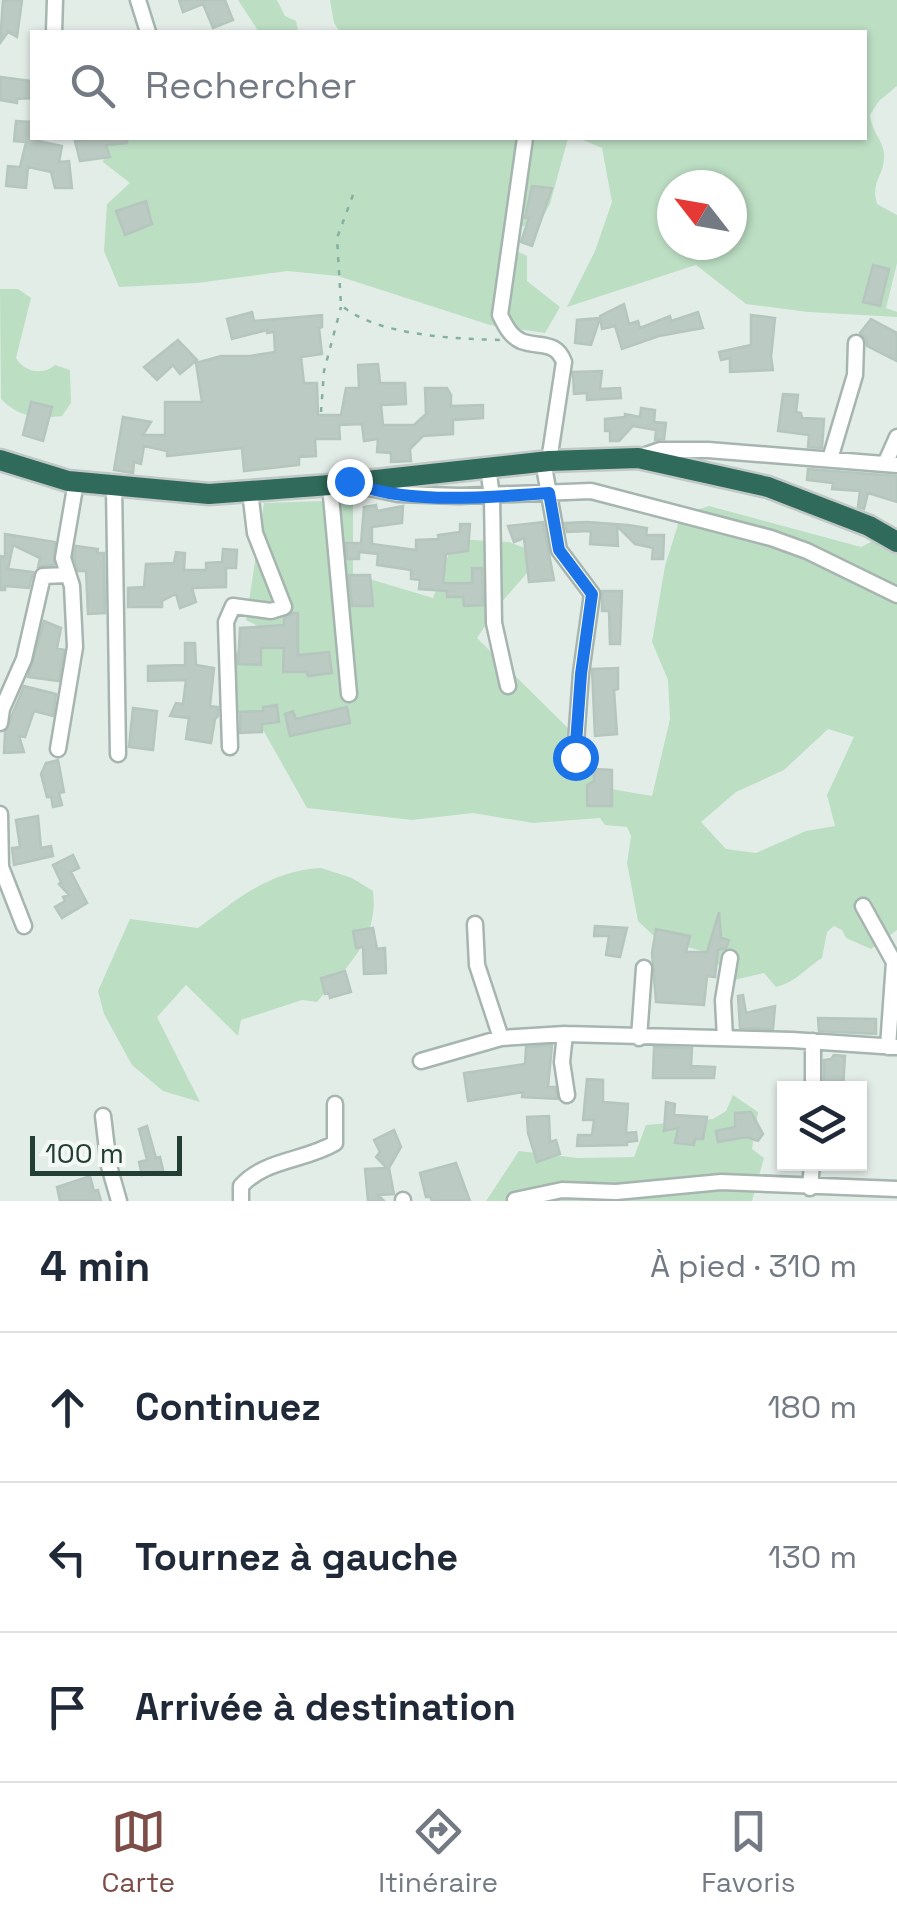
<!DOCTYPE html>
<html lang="fr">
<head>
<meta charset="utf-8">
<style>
	body { margin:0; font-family:"Space Grotesk",sans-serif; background:#f2f2f3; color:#1f2937 }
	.controls { position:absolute; right:30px; bottom:30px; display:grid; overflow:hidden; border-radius:0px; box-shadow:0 2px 8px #0004 }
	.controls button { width:90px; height:90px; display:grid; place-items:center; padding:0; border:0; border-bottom:2px solid #e0e1e3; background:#fff; color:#1f2937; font:50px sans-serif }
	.compass { position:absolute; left:657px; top:170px; width:90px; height:90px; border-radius:50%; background:#fff; box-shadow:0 2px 8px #0004; rotate:301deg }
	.scale { position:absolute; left:30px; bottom:25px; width:152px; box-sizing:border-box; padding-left:10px; border:5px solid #233e35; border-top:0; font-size:28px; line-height:35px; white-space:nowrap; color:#233e35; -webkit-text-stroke:8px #f4f9f6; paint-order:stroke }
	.stop { position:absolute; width:30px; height:30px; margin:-22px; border:8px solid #1a73e8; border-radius:50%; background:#fff }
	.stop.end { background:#1a73e8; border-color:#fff; box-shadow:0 2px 10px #0008 }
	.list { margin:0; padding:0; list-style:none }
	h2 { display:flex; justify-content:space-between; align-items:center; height:130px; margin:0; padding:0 40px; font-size:42px }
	h2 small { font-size:32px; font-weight:400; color:#747a83 }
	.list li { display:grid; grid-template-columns:65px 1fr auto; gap:30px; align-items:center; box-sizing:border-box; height:150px; padding:0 40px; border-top:2px solid #e0e1e3 }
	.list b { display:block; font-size:38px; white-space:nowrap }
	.list em { font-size:32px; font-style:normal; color:#747a83 }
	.icon { flex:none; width:55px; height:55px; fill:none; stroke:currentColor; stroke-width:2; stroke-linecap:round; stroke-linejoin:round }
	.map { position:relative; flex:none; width:897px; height:1201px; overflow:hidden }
	.search { position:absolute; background:#fff; box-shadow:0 2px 8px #0004; left:30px; right:30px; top:30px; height:110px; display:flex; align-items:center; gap:25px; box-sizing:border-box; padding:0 35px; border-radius:0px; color:#747a83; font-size:38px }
	.sheet { height:580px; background:#fff }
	nav { display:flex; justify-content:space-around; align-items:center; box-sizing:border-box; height:140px; border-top:2px solid #e0e1e3; background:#fff; font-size:28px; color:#747a83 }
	nav a { display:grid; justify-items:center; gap:5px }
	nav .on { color:#7d4d48 }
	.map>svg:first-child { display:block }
	.green { fill:#bcdec3; fill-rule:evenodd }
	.building { fill:#bbcac3; stroke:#b5c6be; stroke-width:2.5 }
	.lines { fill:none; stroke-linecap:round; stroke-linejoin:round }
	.minor-casing { stroke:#a6b5af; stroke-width:19 }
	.highway-casing { stroke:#c1c9c6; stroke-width:25 }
	.path { stroke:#84b09f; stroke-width:2.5; stroke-dasharray:5 8; stroke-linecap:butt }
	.minor { stroke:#fff; stroke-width:14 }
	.highway { stroke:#2f6a5a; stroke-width:20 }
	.route { stroke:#1a73e8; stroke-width:12 }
</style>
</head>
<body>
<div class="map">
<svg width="897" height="1201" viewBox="0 0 897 1201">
	<rect width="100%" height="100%" fill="#e3ede8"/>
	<path class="green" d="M 238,0 L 277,0 L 285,16 L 296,21 L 298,32 L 259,32 Z
		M 330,0 L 897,0 L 897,86 L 879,101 L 870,115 C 872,133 884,141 884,155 C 885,175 870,181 877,204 L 897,215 L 897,263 L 886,308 L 897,312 L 897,317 L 808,312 L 746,304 L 696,265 L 567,307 L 595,251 L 612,202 L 602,148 L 578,138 L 864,138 L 864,32 L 340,32 L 334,23 ZM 672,185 L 732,185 L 732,245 L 672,245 Z
		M 108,138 L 568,138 L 550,204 L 540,222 L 516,228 L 510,248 L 527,256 L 527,281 L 560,307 L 545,333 L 490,325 L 338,276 L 287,271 L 197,283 L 119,287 L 104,251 L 107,204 L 130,183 L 103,162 Z
		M 0,289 L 18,289 L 31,298 L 16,358 C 24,372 43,376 55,365 L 70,370 L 71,403 L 62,416 C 37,419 18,417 1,399 Z
		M 353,500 L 353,574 L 433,598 L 454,539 L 509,542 L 543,555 L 499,605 L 477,638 L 582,742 L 605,788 L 652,796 L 670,719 L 668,680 L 652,642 L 665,566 L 681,515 L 709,506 L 861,547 L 892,531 L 897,536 L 897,930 L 871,949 L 846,938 L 842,930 L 834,926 L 827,932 L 822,958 C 805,969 796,982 776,987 L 764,973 L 734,980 L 706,952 L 657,939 L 638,921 L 627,863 L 631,836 L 627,827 L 605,825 L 600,818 L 533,823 L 473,813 L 412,820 L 307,808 L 262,728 L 221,703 L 220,651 L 235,653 L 264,639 L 266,630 L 246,620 L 264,503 ZM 828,729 L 854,737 L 827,795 L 835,826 L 806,831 L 756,853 L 726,849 L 701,822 L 736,792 L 784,770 Z
		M 321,868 L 352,878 L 373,891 C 379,941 346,967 317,1002 L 302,1000 L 241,1020 L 238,1036 L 186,985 L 157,1017 L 200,1102 L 163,1091 L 132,1065 L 104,1014 L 98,991 L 130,919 L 198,928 C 239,898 269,871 321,868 Z
		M 733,1095 L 758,1112 L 752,1149 L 764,1158 L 752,1201 L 486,1201 L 519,1151 L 578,1158 L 634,1157 L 646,1125 L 713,1119 L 726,1111 Z"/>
	<path class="building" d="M 22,0 L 17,37 L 8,32 L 0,43 L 3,1 Z
		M 179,0 L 225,0 L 233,20 L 213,28 L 203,4 L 183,12 Z
		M 1,77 L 32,81 L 32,98 L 17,99 L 17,103 L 0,100 Z
		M 16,121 L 32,122 L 32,138 L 39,138 L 38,141 L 62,146 L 59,162 L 69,161 L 72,188 L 55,188 L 51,172 L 28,167 L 26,188 L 6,186 L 8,166 L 20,167 L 26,142 L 14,141 Z
		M 99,138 L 127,138 L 127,143 L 106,145 L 110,157 L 80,161 L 75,141 Z
		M 532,186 L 552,188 L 532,246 L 521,242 L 529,218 L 525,218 Z
		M 146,201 L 152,224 L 125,235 L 116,211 Z
		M 873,265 L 889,269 L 880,306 L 863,302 Z
		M 624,304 L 629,324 L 638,321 L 640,328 L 670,316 L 671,321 L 698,312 L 703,328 L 659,336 L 622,349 L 615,326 L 602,329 L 600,316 Z
		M 252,312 L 254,321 L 322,315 L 322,327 L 319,328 L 322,354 L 301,357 L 304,383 L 317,383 L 318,415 L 341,415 L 346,388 L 359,388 L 358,365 L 378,364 L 380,383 L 405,383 L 406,404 L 381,405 L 383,425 L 414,425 L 426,414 L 425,388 L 447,388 L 451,395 L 451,406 L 483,405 L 483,418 L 453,420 L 453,434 L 423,436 L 410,449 L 411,461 L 391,462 L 391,453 L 377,452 L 378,439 L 364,441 L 362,424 L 339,425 L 340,439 L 315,439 L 316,456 L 299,457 L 299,465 L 244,471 L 242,448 L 167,456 L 167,451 L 144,446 L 141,464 L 134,462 L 133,473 L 114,470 L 123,417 L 151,422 L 143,435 L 165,435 L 165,402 L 202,402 L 196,363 L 221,356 L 250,356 L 275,352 L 274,332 L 267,333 L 267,330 L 232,339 L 227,319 Z
		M 751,315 L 775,318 L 771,357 L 773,370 L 730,372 L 730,358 L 721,360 L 719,352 L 751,345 Z
		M 600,318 L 591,345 L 575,343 L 577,320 Z
		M 871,319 L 897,333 L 897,361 L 867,346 L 866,339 L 860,333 Z
		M 178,340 L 197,360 L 180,374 L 173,365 L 157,380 L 144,367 Z
		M 602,371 L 600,389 L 620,388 L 621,398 L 587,400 L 587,393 L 574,394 L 573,372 Z
		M 783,394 L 798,395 L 796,412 L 801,413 L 802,418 L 824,419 L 822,448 L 808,447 L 809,435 L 778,431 Z
		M 31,402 L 52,407 L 43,441 L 23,435 Z
		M 641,408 L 655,410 L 654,422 L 666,423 L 664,439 L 655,440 L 656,430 L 633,426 L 619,441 L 610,441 L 610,431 L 605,431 L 605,419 L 625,417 L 625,414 L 640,417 Z
		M 808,469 L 897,476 L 897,502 L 868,493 L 864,509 L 858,507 L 860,491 L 832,489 L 833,483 L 807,480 Z
		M 376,505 L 377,511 L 403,506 L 402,523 L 372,527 L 372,544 L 416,550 L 416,540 L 439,539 L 438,535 L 460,532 L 460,524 L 470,524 L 468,551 L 446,554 L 443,583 L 472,583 L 472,568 L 482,568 L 483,605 L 464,606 L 463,597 L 447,597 L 447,591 L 419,589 L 420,580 L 411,579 L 411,570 L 377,565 L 378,554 L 359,552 L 359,559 L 347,559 L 346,543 L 361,543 L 364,507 Z
		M 543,522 L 554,580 L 529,582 L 524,538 L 514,542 L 508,526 Z
		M 587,522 L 628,525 L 647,528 L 646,535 L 664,535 L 663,559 L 652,559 L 653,548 L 635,544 L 617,526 L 618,546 L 590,544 L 591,531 L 567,532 L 565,523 Z
		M 5,534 L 55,542 L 54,565 L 38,567 L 40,558 L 13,545 L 8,569 L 33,572 L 29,588 L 5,586 L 5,590 L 0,590 L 0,556 L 5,557 Z
		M 76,546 L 98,549 L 97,553 L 104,553 L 105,613 L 88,614 L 86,571 L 78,571 L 74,557 Z
		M 223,549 L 237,550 L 236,568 L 226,568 L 226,587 L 192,588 L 196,602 L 180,608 L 176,594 L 162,601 L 162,607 L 128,607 L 128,588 L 144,587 L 146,564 L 174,563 L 176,552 L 185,553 L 184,570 L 206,570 L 206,563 L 222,562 Z
		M 349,575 L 370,575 L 373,606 L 352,606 Z
		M 602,591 L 622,591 L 620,644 L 610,644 L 609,611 L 602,611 Z
		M 293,613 L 298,613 L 298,655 L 329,652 L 332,673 L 308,676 L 307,672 L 283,672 L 284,648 L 261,648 L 261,665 L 238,664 L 240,628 L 284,625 L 284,618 Z
		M 44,621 L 61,628 L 57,648 L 64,650 L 59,681 L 28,677 Z
		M 185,643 L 195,643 L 196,665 L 214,668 L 210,706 L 218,707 L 218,716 L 215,719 L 211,743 L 186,739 L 189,718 L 170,716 L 176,703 L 183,704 L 186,680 L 148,681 L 148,666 L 185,665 Z
		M 618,668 L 618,689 L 614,690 L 617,734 L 595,736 L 592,669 Z
		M 24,686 L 56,694 L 53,716 L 34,711 L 25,737 L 19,736 L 24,752 L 4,753 L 5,732 Z
		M 277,705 L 279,722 L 262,724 L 262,732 L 240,733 L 240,712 L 263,711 L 263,707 Z
		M 347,707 L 350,723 L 290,736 L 285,714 L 293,711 L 296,719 Z
		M 133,708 L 157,711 L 153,750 L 129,747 Z
		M 58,760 L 64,792 L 59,793 L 62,805 L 53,807 L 51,797 L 47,797 L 41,774 L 46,763 Z
		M 594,769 L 612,770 L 612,806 L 587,806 L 587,785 L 594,781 Z
		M 38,816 L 41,848 L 51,846 L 53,856 L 14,865 L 12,848 L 20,847 L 16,820 Z
		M 73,855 L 79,868 L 71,872 L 87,903 L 62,918 L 55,907 L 65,901 L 63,897 L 69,895 L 59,884 L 61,882 L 53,865 Z
		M 719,912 L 721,938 L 729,940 L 726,948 L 718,950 L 715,977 L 707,976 L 704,1005 L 656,1002 L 652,953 L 656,929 L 690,936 L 686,952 L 707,952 Z
		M 595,926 L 627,928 L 620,957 L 606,955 L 609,936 L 594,936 Z
		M 373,928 L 377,949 L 385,948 L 386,973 L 364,974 L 363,947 L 356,948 L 353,931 Z
		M 345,971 L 351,992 L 330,998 L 329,993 L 325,994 L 321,978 Z
		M 743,995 L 746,1013 L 775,1006 L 773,1029 L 740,1028 L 738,996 Z
		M 818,1018 L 876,1019 L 876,1034 L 819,1031 Z
		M 552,1045 L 548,1087 L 555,1087 L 558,1099 L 522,1097 L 523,1092 L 468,1101 L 464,1073 L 525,1064 L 526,1047 Z
		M 654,1047 L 692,1048 L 691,1066 L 715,1067 L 714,1078 L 653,1078 Z
		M 834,1055 L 845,1056 L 843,1088 L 824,1088 L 824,1060 L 831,1059 Z
		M 587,1079 L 603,1080 L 603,1102 L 628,1104 L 626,1133 L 636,1132 L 637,1141 L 627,1142 L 627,1145 L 577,1146 L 578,1135 L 592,1135 L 594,1120 L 583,1120 Z
		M 666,1102 L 675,1104 L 674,1115 L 707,1117 L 703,1139 L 695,1139 L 694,1145 L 675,1143 L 678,1128 L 664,1131 Z
		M 751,1112 L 763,1134 L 758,1141 L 747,1137 L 718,1142 L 716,1131 L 735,1127 L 735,1113 Z
		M 549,1116 L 550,1142 L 556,1140 L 560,1154 L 537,1162 L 528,1133 L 527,1117 Z
		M 147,1126 L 156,1158 L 160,1157 L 163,1170 L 142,1175 L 139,1162 L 147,1160 L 139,1129 Z
		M 394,1130 L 401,1147 L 389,1168 L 394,1194 L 378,1195 L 384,1201 L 368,1201 L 365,1169 L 387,1168 L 376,1157 L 380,1152 L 374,1140 Z
		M 456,1163 L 470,1201 L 432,1201 L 430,1197 L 426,1197 L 420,1173 Z
		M 90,1176 L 94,1191 L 98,1190 L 101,1201 L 60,1201 L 57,1187 Z"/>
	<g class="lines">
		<g class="minor-casing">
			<path id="minor" d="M 138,0 L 148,32
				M 54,32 L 55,0
				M 525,138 L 500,315 C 505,325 510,336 521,341 C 539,348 556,340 564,362 L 549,461
				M 640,457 L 660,450 L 708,450 L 897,465
				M 830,459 L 855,375 L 856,343
				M 543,461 L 559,550 L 592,594 L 581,673 L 575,757
				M 885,464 L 897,437
				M 488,467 L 492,497 L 494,623 L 508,686
				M 330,485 L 349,694
				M 114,486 L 118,754
				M 359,486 L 398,494 L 459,496 L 591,491 L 771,538 L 807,551 L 897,595
				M 0,723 L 2,709 L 24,659 L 43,576 L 68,575
				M 230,747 L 226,622 L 233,606 L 271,611 L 284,607 L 255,533 L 250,491
				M 58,749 L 75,647 L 72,586 L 63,558 L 76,482
				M 0,814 L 1,867 L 24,926
				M 863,906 L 894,962 L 888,1047
				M 475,924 L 477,965 L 501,1038
				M 565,1034 L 562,1062 L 567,1095
				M 639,1038 L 644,968
				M 725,1038 L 723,1000 L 730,958
				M 813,1041 L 813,1088
				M 421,1061 L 501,1038 L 565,1034 L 792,1040 L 897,1047
				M 103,1116 L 109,1166 L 119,1201
				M 810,1188 L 812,1164
				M 403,1200 L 403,1201
				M 515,1200 L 562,1190 L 616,1192 L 721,1182 L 897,1189
				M 241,1201 L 241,1186 C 265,1159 305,1161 335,1143 L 335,1104"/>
		</g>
		<g class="highway-casing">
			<path id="highway" d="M 0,460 L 68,481 L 209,494 L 330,485 L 549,461 L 638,458 L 768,487 L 869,526 L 897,542"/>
		</g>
		<path class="path" d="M 353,195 L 337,238 L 341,305 C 377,336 456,339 503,340
			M 321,412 L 324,371 L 341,307"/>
		<use href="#minor" class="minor"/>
		<use href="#highway" class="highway"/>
	</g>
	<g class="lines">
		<path class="route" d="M 349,481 C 404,506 490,497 549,493 L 559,550 L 592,594 L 581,674 L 575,757"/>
	</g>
</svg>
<div class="controls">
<button><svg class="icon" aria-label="layers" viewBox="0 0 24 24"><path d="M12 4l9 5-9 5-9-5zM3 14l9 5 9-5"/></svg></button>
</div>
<svg class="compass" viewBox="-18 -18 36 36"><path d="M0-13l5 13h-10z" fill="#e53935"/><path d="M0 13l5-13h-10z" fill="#747a83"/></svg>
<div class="scale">100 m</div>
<div class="stop" style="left:575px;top:757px"></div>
<div class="stop end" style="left:349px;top:481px"></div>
<div class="search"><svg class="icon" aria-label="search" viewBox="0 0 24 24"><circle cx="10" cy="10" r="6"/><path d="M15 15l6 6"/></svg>Rechercher</div>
</div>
<section class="sheet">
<h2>4 min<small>À pied · 310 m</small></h2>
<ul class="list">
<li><svg class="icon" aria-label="ahead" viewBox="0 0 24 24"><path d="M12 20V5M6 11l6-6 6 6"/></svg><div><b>Continuez</b></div><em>180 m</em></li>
<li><svg class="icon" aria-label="left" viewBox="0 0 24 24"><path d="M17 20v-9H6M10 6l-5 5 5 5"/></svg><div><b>Tournez à gauche</b></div><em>130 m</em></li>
<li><svg class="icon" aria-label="arrive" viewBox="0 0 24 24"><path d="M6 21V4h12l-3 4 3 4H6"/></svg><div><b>Arrivée à destination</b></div></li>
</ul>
</section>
<nav>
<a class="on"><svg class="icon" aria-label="map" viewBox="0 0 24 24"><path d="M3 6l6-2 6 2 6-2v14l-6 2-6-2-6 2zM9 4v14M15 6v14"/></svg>Carte</a>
<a><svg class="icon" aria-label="directions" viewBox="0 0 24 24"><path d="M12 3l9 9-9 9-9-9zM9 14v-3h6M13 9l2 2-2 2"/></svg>Itinéraire</a>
<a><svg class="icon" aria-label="saved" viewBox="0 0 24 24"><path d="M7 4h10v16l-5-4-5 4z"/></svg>Favoris</a>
</nav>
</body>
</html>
